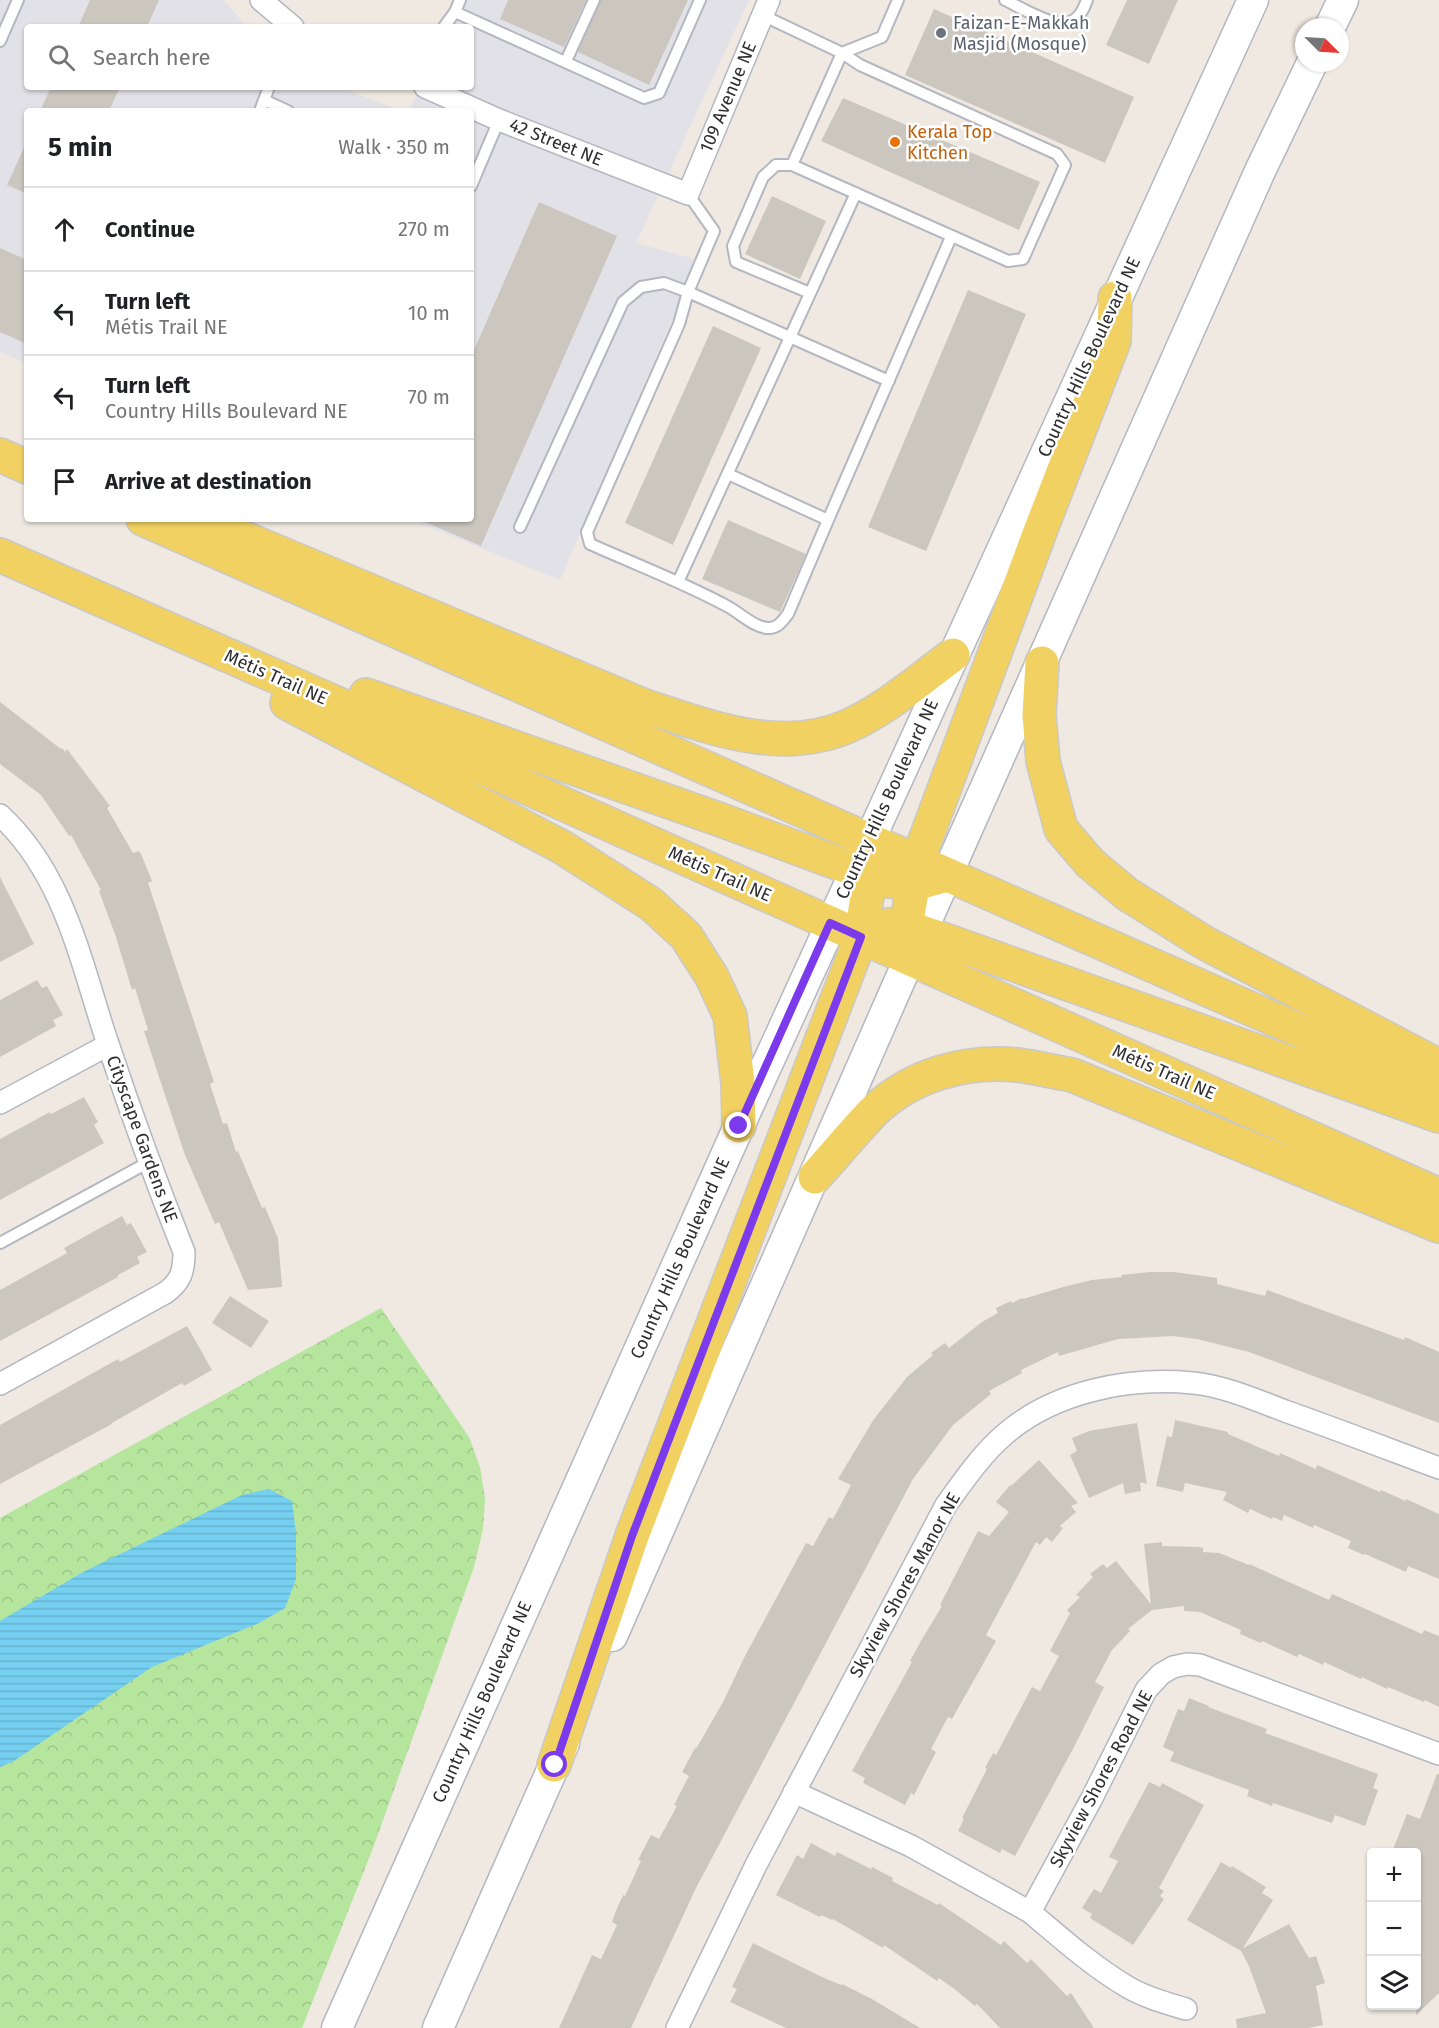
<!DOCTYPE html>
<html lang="en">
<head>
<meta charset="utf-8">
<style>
	body { margin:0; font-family:"Fira Sans",sans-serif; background:#f2f2f2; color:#202124 }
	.controls { position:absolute; right:18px; bottom:18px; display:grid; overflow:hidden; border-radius:6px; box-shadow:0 2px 4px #0004 }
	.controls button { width:54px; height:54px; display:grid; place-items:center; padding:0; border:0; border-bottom:2px solid #e0e0e0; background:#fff; color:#202124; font:30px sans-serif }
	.compass { position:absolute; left:1295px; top:18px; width:54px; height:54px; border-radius:50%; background:#fff; box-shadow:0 2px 4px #0004; rotate:114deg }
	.stop { position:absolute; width:18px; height:18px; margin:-14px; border:4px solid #7c3aed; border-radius:50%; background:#fff }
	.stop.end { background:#7c3aed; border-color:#fff; box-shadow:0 2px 6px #0008 }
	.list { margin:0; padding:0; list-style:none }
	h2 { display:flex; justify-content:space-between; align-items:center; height:78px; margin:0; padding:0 24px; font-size:26px }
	h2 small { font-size:20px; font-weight:400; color:#757577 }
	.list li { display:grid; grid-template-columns:39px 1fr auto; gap:18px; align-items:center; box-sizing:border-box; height:84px; padding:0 24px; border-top:2px solid #e0e0e0 }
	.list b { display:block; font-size:22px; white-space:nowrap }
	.list p { margin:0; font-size:20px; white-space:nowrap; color:#757577 }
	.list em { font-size:20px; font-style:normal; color:#757577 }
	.icon { flex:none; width:33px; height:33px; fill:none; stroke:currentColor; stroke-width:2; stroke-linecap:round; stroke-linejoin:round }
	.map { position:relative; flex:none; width:1439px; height:2028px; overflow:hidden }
	.search { position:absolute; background:#fff; box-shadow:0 2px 4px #0004; left:24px; top:24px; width:450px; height:66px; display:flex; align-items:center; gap:15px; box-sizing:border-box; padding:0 21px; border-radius:6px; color:#757577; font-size:22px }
	.panel { position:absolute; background:#fff; box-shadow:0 2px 4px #0004; left:24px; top:108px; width:450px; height:414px; border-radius:6px }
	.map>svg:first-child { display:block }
	.industrial { fill:#e3e1e8 }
	.park { fill:url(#park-crowns) }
	.water { fill:url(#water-rules) }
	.building { fill:#cbc7bf }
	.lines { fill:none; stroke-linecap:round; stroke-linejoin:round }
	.service-casing { stroke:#b4b7c1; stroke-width:14 }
	.minor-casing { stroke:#b4b7c1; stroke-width:24 }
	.secondary-casing { stroke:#b4b7c1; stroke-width:33 }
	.primary-casing { stroke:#c9c9c9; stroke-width:36 }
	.service { stroke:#fff; stroke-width:10 }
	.minor { stroke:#fff; stroke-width:21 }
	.secondary { stroke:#fff; stroke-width:30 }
	.primary { stroke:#f2d163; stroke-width:33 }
	.route { stroke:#7c3aed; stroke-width:8 }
	.worship-dot { fill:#6b7280; stroke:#fff; stroke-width:2 }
	.food-dot { fill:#e8710a; stroke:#fff; stroke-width:2 }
	.labels { text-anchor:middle; stroke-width:5; stroke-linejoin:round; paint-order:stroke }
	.worship-label { font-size:18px; fill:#5b616d; stroke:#fff; text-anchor:start }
	.street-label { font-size:18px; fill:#2e2e2e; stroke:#fff }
	.food-label { font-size:18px; fill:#c56008; stroke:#fff; text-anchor:start }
</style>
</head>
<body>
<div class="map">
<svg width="1439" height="2028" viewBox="0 0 1439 2028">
	<defs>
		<pattern id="park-crowns" width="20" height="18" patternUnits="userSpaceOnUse" patternTransform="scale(1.5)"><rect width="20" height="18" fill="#b6e59e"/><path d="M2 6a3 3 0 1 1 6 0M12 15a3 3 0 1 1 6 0" fill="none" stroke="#9dc588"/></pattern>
		<pattern id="water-rules" width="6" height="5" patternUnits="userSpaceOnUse" patternTransform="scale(1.5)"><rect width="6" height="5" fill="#75cff0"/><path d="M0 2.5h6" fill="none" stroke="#66b2ce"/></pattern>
	</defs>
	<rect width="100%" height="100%" fill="#efe9e1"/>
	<path class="industrial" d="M 0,0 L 224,0 L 247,27 L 27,27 L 27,87 L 339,87 L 402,111 L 27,111 L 27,363 L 0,352 Z
		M 457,0 L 749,0 L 636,243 L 698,260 L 560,580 L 410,519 L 471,519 L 471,111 L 409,111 L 420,87 L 471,87 L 471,27 L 445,27 Z"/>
	<path class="park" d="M 381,1308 L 469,1437 L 480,1467 L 485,1499 L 483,1529 L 474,1567 L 373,1848 L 302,2028 L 0,2028 L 0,1518 Z"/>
	<path class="water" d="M 269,1489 L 292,1501 L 296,1533 L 296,1579 L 285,1608 L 259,1623 L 152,1667 L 14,1761 L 0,1767 L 0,1621 L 83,1572 L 242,1495 Z"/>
	<path class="building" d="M 90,0 L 159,0 L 147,27 L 78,27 Z
		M 508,0 L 586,0 L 564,47 L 500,19 Z
		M 601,0 L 688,0 L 649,85 L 578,52 Z
		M 1127,0 L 1178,0 L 1149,64 L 1106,45 Z
		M 934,9 L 1134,97 L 1105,163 L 905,75 Z
		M 51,87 L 120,87 L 109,111 L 40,111 Z
		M 843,98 L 1040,182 L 1019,230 L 821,141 Z
		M 27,141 L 27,194 L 7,185 Z
		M 772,196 L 826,221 L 800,279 L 745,254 Z
		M 539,202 L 617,236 L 481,546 L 418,519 L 471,519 L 471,357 Z
		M 0,248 L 27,260 L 27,344 L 0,332 Z
		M 968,290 L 1026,314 L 926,551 L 868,527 Z
		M 713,326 L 761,348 L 673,545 L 625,523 Z
		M 728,520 L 806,554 L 780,612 L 702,579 Z
		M 0,702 L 61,749 L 62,748 L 65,752 L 67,749 L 110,806 L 107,808 L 133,853 L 139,851 L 141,854 L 152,881 L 148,883 L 214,1082 L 210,1084 L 223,1124 L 227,1123 L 236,1152 L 238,1151 L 262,1208 L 265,1207 L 278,1238 L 282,1287 L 248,1290 L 219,1222 L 215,1224 L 185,1155 L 160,1080 L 144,1031 L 148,1030 L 135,988 L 132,990 L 116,937 L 99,891 L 101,890 L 71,835 L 69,836 L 41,795 L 0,764 Z
		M 0,877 L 34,944 L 0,962 Z
		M 37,980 L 42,988 L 47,986 L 63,1015 L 53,1020 L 56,1026 L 0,1057 L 0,1000 Z
		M 84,1097 L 98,1122 L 94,1125 L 104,1143 L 0,1200 L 0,1139 L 50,1112 L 51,1114 Z
		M 122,1216 L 127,1225 L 131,1223 L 147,1252 L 137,1257 L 140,1263 L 118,1275 L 118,1277 L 0,1341 L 0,1290 L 67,1253 L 64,1248 Z
		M 1150,1272 L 1174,1272 L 1217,1278 L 1217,1284 L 1265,1296 L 1267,1290 L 1404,1340 L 1405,1337 L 1439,1352 L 1439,1423 L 1249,1352 L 1197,1339 L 1173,1336 L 1118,1339 L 1059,1356 L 1058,1352 L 1021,1370 L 1022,1373 L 989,1391 L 991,1394 L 953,1425 L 913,1479 L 696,1888 L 631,2028 L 559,2028 L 592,1955 L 601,1959 L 617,1925 L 612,1922 L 615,1913 L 623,1895 L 625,1896 L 641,1861 L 638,1860 L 651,1835 L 659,1839 L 677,1806 L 674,1805 L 689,1776 L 682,1772 L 695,1748 L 696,1749 L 723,1702 L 745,1656 L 806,1543 L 813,1546 L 829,1517 L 833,1519 L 851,1485 L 838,1479 L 874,1419 L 907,1377 L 933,1355 L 931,1353 L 945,1343 L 949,1348 L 982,1322 L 998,1313 L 996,1308 L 1011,1301 L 1012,1303 L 1022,1298 L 1023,1299 L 1063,1287 L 1092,1280 L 1122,1277 L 1121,1275 Z
		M 230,1296 L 269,1321 L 251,1348 L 212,1323 Z
		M 187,1326 L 212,1370 L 184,1386 L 182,1383 L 112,1423 L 112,1424 L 0,1484 L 0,1425 L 118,1359 L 120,1362 Z
		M 1175,1420 L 1228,1432 L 1228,1434 L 1279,1456 L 1280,1453 L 1316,1469 L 1317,1465 L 1380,1492 L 1381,1490 L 1406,1501 L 1406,1499 L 1439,1514 L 1439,1579 L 1408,1566 L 1406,1572 L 1365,1554 L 1364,1555 L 1348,1548 L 1351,1541 L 1314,1525 L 1313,1528 L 1284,1515 L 1282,1521 L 1273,1517 L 1272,1519 L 1250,1509 L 1248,1513 L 1223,1500 L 1227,1492 L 1185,1483 L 1183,1492 L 1156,1486 L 1167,1436 L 1172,1437 Z
		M 1137,1423 L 1147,1484 L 1140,1482 L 1141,1491 L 1125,1494 L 1123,1483 L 1089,1498 L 1070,1455 L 1077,1451 L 1072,1438 L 1089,1431 Z
		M 1039,1460 L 1078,1503 L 1071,1506 L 1076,1512 L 1060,1526 L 1063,1528 L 1052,1542 L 1046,1537 L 1040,1545 L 1036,1542 L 986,1635 L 996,1641 L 952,1719 L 948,1717 L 931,1749 L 936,1752 L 914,1795 L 911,1793 L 905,1805 L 863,1783 L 865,1778 L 852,1771 L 912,1662 L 910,1661 L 921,1641 L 942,1606 L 940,1605 L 978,1531 L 989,1536 L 1009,1512 L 996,1502 L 1010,1485 L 1011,1486 Z
		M 1162,1542 L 1162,1546 L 1199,1547 L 1203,1548 L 1203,1552 L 1219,1553 L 1249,1565 L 1249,1564 L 1329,1600 L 1332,1594 L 1422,1634 L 1424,1630 L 1439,1636 L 1439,1707 L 1425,1700 L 1424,1702 L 1388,1687 L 1387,1689 L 1362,1677 L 1361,1679 L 1324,1662 L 1323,1665 L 1299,1654 L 1297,1657 L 1262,1641 L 1261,1643 L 1240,1634 L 1241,1630 L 1200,1612 L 1184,1611 L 1184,1606 L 1152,1610 L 1128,1629 L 1130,1631 L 1112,1650 L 1095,1682 L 1104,1687 L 1074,1747 L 1015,1856 L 1002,1849 L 1000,1853 L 958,1831 L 964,1819 L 962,1818 L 987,1769 L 985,1768 L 993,1753 L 996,1755 L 1032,1687 L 1040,1691 L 1059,1656 L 1050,1651 L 1070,1613 L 1067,1610 L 1080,1597 L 1076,1595 L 1093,1577 L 1090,1574 L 1103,1564 L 1107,1568 L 1116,1561 L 1151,1604 L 1144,1544 Z
		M 1189,1698 L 1209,1706 L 1208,1707 L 1267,1729 L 1265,1733 L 1378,1774 L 1373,1788 L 1378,1790 L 1365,1826 L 1335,1815 L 1332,1823 L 1273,1803 L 1272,1806 L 1247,1796 L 1249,1790 L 1170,1761 L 1174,1752 L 1163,1747 L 1178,1709 L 1184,1711 Z
		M 1437,1774 L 1439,1774 L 1439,1993 L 1416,2015 L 1416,1852 L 1392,1852 L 1407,1814 L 1420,1819 Z
		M 1149,1782 L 1160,1787 L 1162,1783 L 1204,1805 L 1159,1888 L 1164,1891 L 1160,1896 L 1164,1899 L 1133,1945 L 1090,1918 L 1092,1914 L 1082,1908 L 1094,1889 L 1101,1893 L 1118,1861 L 1109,1857 Z
		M 811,1843 L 835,1856 L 837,1852 L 871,1869 L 872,1867 L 893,1878 L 892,1881 L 938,1905 L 939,1903 L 1001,1945 L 1004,1941 L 1027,1963 L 1031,1959 L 1067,1996 L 1071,1993 L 1094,2028 L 1000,2028 L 977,2004 L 975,2006 L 957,1991 L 939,1978 L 937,1981 L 884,1945 L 883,1948 L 833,1919 L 832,1920 L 821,1915 L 820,1917 L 776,1895 L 797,1855 L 803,1859 Z
		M 1221,1862 L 1231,1868 L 1232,1866 L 1266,1887 L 1262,1893 L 1273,1900 L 1243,1948 L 1289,1924 L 1309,1958 L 1316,1956 L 1325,1983 L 1316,1986 L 1323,2025 L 1308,2028 L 1237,2028 L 1236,2019 L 1266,2013 L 1249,1966 L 1241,1951 L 1187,1920 Z
		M 753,1943 L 822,1977 L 841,1985 L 842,1984 L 872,1999 L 920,2028 L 786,2028 L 730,2002 L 737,1989 L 732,1987 Z"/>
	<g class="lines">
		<g class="service-casing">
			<path id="service" d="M 1005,0 C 1020,7 1055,29 1070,22 C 1080,18 1084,8 1087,0
				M 455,12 L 644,98 L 659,93 L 700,0
				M 762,15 L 842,53 L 860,65 L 1057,154 L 1065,165 L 1023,259 L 1008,261 L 792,165 L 842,53 L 882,37 L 898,0
				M 444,27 L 455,12 L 460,0
				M 0,41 L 18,0
				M 566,61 L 594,0
				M 264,100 L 269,87
				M 260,111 L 264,100 L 288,111
				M 792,165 L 776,165 L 763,177 L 733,246 L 736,262 L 810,293
				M 471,186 L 499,120
				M 728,474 L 828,520 L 951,237
				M 828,520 L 788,614 C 783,620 779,627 770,628 C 755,629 738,611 725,605 C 682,582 635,564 590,544 L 587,532 L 679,324 L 688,292 L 889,381
				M 520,527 L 623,302 L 641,287 L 664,283 L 688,292 L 714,231 L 688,194
				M 678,582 L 856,193
				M 0,1243 L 149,1162"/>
		</g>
		<g class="minor-casing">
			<path id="minor" d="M 261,0 L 293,27
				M 425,87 L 499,120 L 688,194 L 769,0
				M 0,815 C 66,876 81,965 109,1047 C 132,1116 157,1184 184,1252 C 184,1271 181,1282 165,1293 L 0,1384
				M 0,1103 L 108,1045
				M 794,1792 L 911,1846 L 1030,1912 L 1092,1798 L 1146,1690 L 1161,1674 L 1173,1667 L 1187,1664 L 1200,1665 L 1439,1754
				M 1030,1912 C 1061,1938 1091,1965 1126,1986 C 1144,1997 1166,2003 1186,2009
				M 677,2028 L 756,1865 L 946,1505 C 964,1480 981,1455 1004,1435 C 1054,1391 1129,1377 1193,1383 C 1224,1386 1256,1400 1285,1411 C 1336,1429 1388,1449 1439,1468"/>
		</g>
		<g class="secondary-casing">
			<path id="secondary" d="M 1330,27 L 1343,0
				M 612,1636 L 896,989 L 1260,171 L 1312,63
				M 337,2028 L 739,1126 L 1253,0
				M 438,2028 L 564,1743"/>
		</g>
		<g class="primary-casing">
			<path id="primary" d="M 0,455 L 27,467
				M 143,519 L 1439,1092
				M 201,520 L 645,706 C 709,727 779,755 846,727 C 885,710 919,680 953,655
				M 0,555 L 445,751 L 1439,1195
				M 1042,663 L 1039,715 L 1043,761 L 1061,829 L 1090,863 L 1127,894 L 1205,943 L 1439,1066
				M 366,695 L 721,820 L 870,875 L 889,881 L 914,884 L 947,875
				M 287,703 L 562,847 L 651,904 L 686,936 L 712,977 L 730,1016 L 738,1083 L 739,1126
				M 888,925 L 906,927 L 945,940 L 1439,1116
				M 910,958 L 906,927 L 917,862 L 1041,529 L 1114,341 L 1115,298
				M 815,1177 C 834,1156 853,1133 873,1112 C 911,1075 965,1060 1017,1065 C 1035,1067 1054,1072 1072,1075 L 1439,1226
				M 554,1765 L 632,1536 L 861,937 L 870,875 L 868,841"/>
		</g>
		<use href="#service" class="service"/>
		<use href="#minor" class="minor"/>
		<use href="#secondary" class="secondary"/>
		<use href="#primary" class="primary"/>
	</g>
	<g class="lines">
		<path class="route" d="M 555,1765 L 632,1536 L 861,937 L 830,923 L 739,1126"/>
	</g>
	<circle class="worship-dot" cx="941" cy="33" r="6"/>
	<circle class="food-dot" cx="895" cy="142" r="6"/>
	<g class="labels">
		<g class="worship-label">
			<text x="953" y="29">Faizan-E-Makkah<tspan x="953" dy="21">Masjid (Mosque)</tspan></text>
		</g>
		<g class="street-label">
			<text transform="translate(728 97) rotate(-67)" y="6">109 Avenue NE</text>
			<text transform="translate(556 142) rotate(22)" y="6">42 Street NE</text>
			<text transform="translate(1089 357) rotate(-65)" y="6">Country Hills Boulevard NE</text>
			<text transform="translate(276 677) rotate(24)" y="6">Métis Trail NE</text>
			<text transform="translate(887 799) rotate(-65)" y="6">Country Hills Boulevard NE</text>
			<text transform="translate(720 874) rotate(24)" y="6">Métis Trail NE</text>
			<text transform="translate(1164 1072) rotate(24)" y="6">Métis Trail NE</text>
			<text transform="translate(142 1139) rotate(70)" y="6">Cityscape Gardens NE</text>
			<text transform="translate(680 1258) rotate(-66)" y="6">Country Hills Boulevard NE</text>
			<text transform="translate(905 1585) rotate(-61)" y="6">Skyview Shores Manor NE</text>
			<text transform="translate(482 1702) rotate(-66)" y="6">Country Hills Boulevard NE</text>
			<text transform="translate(1101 1779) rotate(-62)" y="6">Skyview Shores Road NE</text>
		</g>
		<g class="food-label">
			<text x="907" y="138">Kerala Top<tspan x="907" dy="21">Kitchen</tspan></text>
		</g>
	</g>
</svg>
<div class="controls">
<button>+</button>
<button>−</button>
<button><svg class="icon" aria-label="layers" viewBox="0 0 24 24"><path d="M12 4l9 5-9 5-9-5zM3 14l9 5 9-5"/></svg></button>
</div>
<svg class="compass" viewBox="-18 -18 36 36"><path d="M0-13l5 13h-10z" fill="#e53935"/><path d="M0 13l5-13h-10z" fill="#757577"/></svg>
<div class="stop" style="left:555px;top:1765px"></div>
<div class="stop end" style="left:739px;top:1126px"></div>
<div class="search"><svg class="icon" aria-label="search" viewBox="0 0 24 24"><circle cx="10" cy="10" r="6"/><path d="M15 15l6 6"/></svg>Search here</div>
<section class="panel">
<h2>5 min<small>Walk · 350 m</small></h2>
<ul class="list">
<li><svg class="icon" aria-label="ahead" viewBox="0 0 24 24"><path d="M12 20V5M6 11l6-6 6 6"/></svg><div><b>Continue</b></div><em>270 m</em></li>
<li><svg class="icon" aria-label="left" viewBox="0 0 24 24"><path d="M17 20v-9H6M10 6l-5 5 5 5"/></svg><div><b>Turn left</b><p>Métis Trail NE</p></div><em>10 m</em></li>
<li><svg class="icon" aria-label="left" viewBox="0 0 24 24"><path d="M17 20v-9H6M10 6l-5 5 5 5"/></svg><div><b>Turn left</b><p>Country Hills Boulevard NE</p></div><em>70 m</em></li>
<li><svg class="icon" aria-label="arrive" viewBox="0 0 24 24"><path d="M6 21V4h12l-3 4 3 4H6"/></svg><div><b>Arrive at destination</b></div></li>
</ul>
</section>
</div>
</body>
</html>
